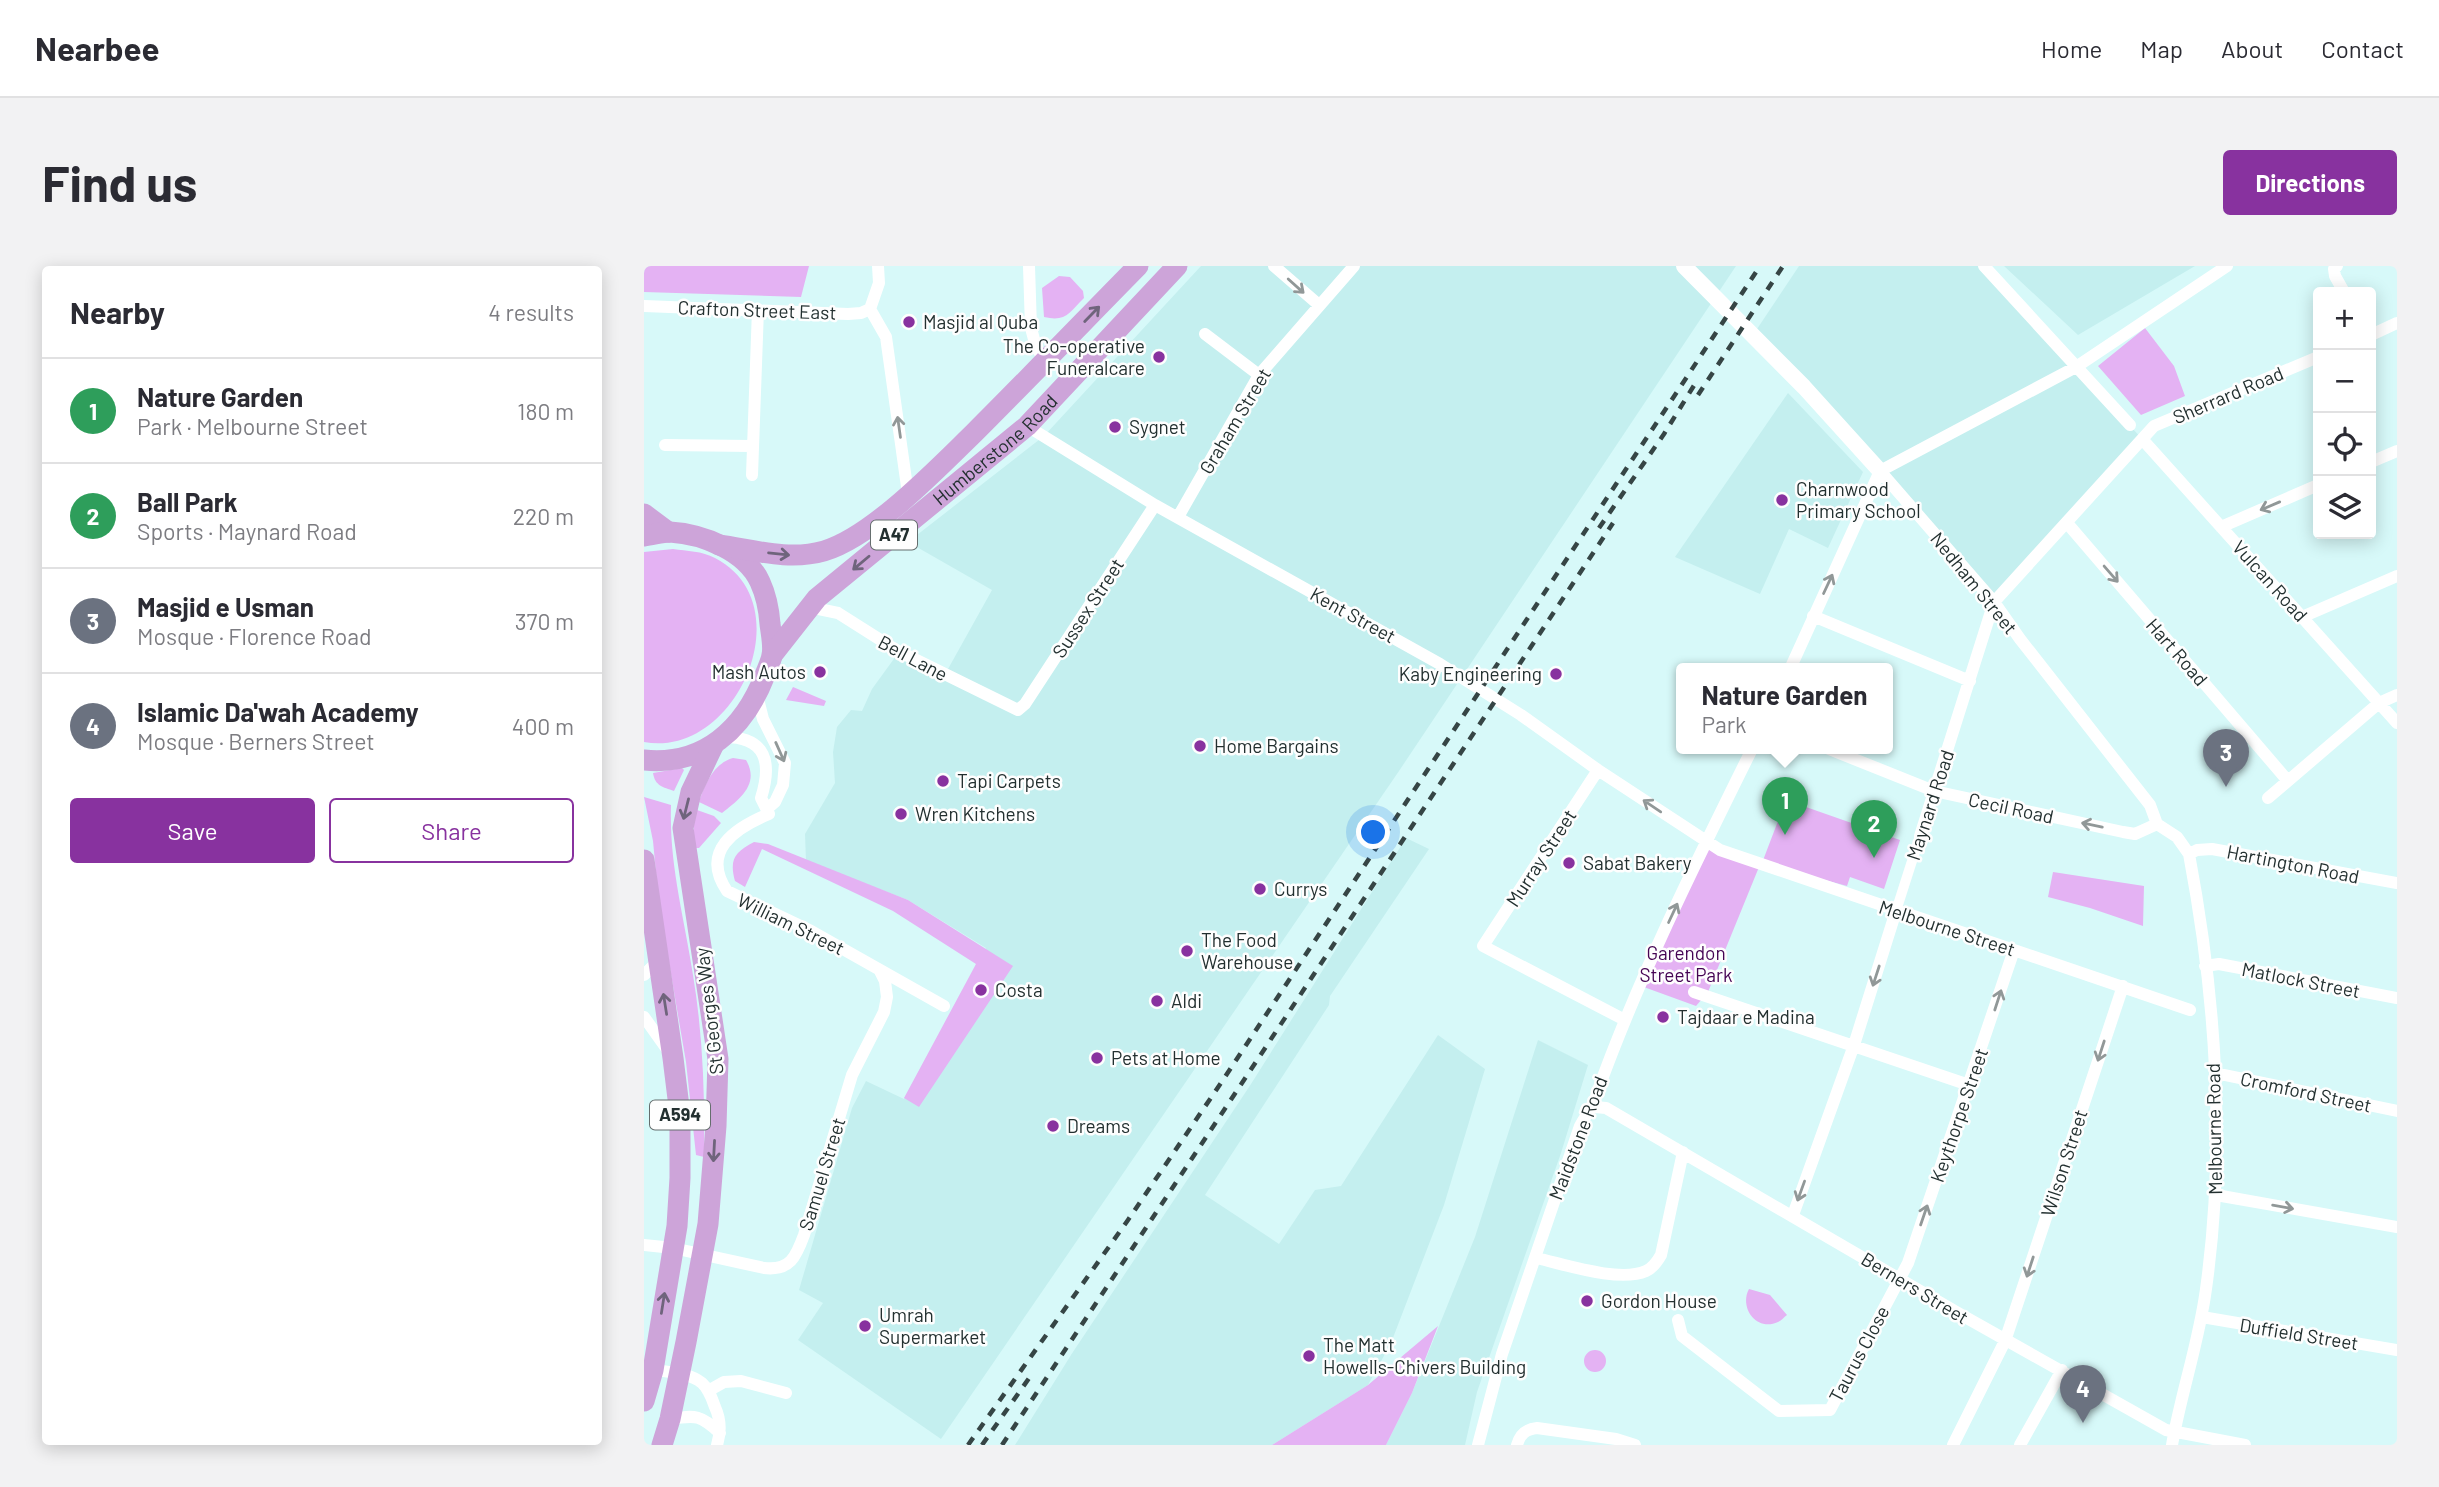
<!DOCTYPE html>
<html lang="en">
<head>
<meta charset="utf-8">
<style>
	body { margin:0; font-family:Barlow,sans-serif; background:#f2f2f3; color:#2b2b33 }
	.controls { position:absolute; right:21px; top:21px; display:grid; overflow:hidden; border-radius:7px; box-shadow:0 4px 18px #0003 }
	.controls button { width:63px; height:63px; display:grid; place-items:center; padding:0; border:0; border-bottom:2px solid #e1e1e2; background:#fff; color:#2b2b33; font:35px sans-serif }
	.you { position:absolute; left:730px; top:567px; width:24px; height:24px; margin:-18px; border:5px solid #fff; border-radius:50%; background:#1a73e8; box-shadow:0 0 0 10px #1a73e833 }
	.badge { display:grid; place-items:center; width:46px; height:46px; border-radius:50%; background:#88329f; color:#fff; font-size:23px; font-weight:700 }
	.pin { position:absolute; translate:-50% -58px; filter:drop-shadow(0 2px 4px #0008) }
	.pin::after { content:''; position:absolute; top:37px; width:24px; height:21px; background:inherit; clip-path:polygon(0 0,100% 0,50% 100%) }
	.popup { position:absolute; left:1032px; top:397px; width:217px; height:91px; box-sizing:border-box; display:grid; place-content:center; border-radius:7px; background:#fff; filter:drop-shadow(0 2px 5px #0005); font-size:23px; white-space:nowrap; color:#7c7c81 }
	.popup b { font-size:26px; color:#2b2b33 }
	.popup::after { content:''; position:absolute; left:50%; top:100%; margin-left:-14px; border:14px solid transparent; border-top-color:#fff }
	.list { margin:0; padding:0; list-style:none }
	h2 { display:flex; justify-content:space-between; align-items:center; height:91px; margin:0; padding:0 28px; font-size:30px }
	h2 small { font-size:23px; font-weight:400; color:#7c7c81 }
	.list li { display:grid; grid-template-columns:46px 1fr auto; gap:21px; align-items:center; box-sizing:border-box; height:105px; padding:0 28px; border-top:2px solid #e1e1e2 }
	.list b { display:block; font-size:26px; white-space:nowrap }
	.list p { margin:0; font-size:23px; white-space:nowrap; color:#7c7c81 }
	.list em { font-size:23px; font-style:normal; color:#7c7c81 }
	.actions { display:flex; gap:14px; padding:21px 28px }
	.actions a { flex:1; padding:16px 0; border:2px solid #88329f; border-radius:7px; text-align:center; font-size:24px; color:#88329f }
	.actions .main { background:#88329f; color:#fff }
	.icon { flex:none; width:38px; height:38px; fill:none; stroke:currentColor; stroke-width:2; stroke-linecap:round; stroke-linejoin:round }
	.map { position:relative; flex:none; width:1753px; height:1179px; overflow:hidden; border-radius:7px }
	header { display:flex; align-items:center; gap:42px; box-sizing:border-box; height:98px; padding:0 35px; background:#fff; border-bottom:2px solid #e1e1e2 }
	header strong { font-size:33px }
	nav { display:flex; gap:38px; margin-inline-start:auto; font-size:24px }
	.intro { display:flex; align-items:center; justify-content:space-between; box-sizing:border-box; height:168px; padding:0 42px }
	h1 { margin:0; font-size:49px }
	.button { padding:18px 32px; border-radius:7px; background:#88329f; color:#fff; font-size:24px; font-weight:700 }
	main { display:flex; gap:42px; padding:0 42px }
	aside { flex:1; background:#fff; border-radius:7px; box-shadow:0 4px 18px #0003 }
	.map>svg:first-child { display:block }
	.built { fill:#c4efef }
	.green { fill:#e4b2f3 }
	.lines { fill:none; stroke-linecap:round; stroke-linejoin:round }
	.pedestrian { stroke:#fff; stroke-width:10 }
	.minor { stroke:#fff; stroke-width:12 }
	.tertiary { stroke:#fff; stroke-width:16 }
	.primary { stroke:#cda4d9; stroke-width:21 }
	.rail { stroke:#364545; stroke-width:4.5; stroke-dasharray:9 9; stroke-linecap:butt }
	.oneway { stroke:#919898 }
	.oneway2 { stroke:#6f647c }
	.poi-dot { fill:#88329f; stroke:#fefefe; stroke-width:2.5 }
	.labels { text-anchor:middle; stroke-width:5; stroke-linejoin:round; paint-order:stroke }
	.shield { fill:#fefefe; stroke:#656e6e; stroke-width:2 }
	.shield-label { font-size:18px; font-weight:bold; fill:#233030 }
	.street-label { font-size:19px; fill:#233030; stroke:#fefefe }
	.poi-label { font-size:19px; fill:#233030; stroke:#fefefe; text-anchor:start }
	.park-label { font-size:19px; fill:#450454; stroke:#fefefe }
</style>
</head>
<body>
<header>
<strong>Nearbee</strong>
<nav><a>Home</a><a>Map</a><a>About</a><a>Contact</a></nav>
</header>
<div class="intro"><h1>Find us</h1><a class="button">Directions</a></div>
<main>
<aside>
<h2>Nearby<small>4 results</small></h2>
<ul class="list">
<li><span class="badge" style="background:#2e9e5b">1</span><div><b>Nature Garden</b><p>Park · Melbourne Street</p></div><em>180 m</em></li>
<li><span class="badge" style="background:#2e9e5b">2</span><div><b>Ball Park</b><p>Sports · Maynard Road</p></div><em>220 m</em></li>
<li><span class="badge" style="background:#6b7280">3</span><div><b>Masjid e Usman</b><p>Mosque · Florence Road</p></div><em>370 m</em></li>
<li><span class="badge" style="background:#6b7280">4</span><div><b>Islamic Da'wah Academy</b><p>Mosque · Berners Street</p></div><em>400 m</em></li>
</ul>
<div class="actions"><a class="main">Save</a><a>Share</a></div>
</aside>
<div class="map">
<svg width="1753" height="1179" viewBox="0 0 1753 1179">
	<rect width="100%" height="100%" fill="#d7f9f9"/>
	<path class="built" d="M 557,0 L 1092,0 L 755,505 L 297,1173 L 154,1074 L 179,1037 L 155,1024 L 208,842 L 222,815 L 260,833 L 342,682 L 264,634 L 162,595 L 161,568 L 191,517 L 189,486 L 193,461 L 207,444 L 218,445 L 228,423 L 252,390 L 299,412 L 348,324 L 264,276 L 400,170 Z
		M 1155,0 L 1340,0 L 1499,174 L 1350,336 L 1109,69 Z
		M 1360,0 L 1551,0 L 1434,69 Z
		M 1144,127 L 1219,206 L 1184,282 L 1145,263 L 1116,328 L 1031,291 Z
		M 762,572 L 785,583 L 686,730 L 685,739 L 561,929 L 635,978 L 671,924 L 697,920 L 794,769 L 841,803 L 800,939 L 747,1077 L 724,1119 L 628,1179 L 371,1179 L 427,1089 L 607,818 Z
		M 894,774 L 944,799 L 917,887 L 833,1126 L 821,1179 L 742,1179 L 768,1127 L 831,971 Z"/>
	<path class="green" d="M 0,0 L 165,0 L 157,31 L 0,26 Z
		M 415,10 L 426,11 L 439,25 L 440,32 C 425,47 422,56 400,51 L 398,22 Z
		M 1501,62 L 1530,100 L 1541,130 L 1497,149 L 1454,100 Z
		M 29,283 C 43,285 58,285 71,292 C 160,338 92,493 0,476 L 0,286 Z
		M 149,421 L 182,435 L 180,440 L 142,434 Z
		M 89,492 L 102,494 C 116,518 96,533 78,547 L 55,536 C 60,519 70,497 89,492 Z
		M 38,502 L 40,504 L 30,525 C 19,521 11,520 9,507 Z
		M 0,531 L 27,539 C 25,599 40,650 49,709 C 59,769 61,830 60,891 L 52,889 L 42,796 L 15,638 L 9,575 Z
		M 1142,534 L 1256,574 L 1240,623 L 1206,611 L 1203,620 L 1118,597 Z
		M 53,544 L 70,550 L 77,557 L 55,582 L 50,582 L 50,556 Z
		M 110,576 L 124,578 L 264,634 L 369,700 L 275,841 L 260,832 L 332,698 L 249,645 L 118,583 L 101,621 L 91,615 C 85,593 91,586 110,576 Z
		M 1062,577 L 1115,601 L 1064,726 L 1052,740 L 997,720 Z
		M 1409,606 L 1500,620 L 1499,660 L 1446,642 L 1404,631 Z
		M 1105,1023 L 1126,1029 L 1143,1049 C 1140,1051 1137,1055 1134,1056 C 1112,1066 1095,1041 1105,1023 Z
		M 794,1060 L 768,1127 L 742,1179 L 628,1179 L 724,1119 Z
		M940 1095a11 11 0 1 1 22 0a11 11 0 1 1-22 0Z"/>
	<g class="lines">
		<path class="pedestrian" d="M 1252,645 L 1276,570"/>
		<path class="minor" d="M 385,0 L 387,62 L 392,81 L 402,96
			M 630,0 L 675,39
			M 1340,0 L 1486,159
			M 1693,0 L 1690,3 L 1691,10 L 1700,26
			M 0,40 L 204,48 L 217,47 L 226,43
			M 226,43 L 242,71 L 264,228
			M 226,43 L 235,17 L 234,0
			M 561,68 L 615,109
			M 1727,69 L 1753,57
			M 383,160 L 511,239 L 796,398 L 877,449 L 954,504 L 1076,584 L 1546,744
			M 1499,174 L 1753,457
			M 21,179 L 108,180
			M 1727,196 L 1753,185
			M 1236,205 L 1350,336 L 1376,373 L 1506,539 L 1513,558
			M 108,209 L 114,43
			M 534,251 L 615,109 L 710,0
			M 1423,257 L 1644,515
			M 1577,261 L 1674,219
			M 165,341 L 194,347 L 254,385 L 374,444 L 381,438 L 511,239
			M 1169,350 L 1326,415
			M 1658,351 L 1753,310
			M 1146,403 L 1236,205 L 1432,101 L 1583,0
			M 113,429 L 119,453 L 141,497 L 139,519 L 131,536 L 124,542
			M 80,471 C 123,471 128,497 117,532 L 125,548 C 91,562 56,585 83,625 L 167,665 L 300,740
			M 1185,483 L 1290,525 L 1479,566 L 1491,568 L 1513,558
			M 954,504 L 839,680 L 979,753
			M 1624,532 L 1735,437 L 1753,429
			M 1513,558 L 1533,571 L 1545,588 C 1572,731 1582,879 1562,1023 C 1555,1076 1537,1127 1528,1179
			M 1276,570 L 1350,336 L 1510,160 L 1674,91
			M 1545,588 L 1553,584 L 1568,583 L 1753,617
			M 1561,700 L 1575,698 L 1753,732
			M 0,709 L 13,696
			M 1050,726 L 1325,819
			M 0,751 L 25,786
			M 1571,807 L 1753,845
			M 951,841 L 962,842 L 1314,1047 L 1522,1164 L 1601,1179
			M 1572,929 L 1753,961
			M 1149,949 L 1210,779 L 1252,645
			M 0,979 L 29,982 L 120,1002 C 146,1005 152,991 160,969 L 208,809 L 240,746 L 243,731 L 241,715 L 236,705
			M 892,992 C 920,998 975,1017 1002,1005 C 1009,1002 1013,996 1017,989 L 1039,886
			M 1558,1051 L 1753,1084
			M 1034,1054 L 1038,1070 L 1135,1145 L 1186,1144 L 1264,997 L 1370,684
			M 5,1103 C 21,1106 45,1106 58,1117 C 65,1123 68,1133 71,1141 C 77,1154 77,1166 73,1179
			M 64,1125 L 80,1116 L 97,1115 L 142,1127
			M 26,1153 C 53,1149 56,1149 76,1167
			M 834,1179 L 858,1088 L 936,860 C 943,847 950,841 953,827 C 996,708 1052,596 1108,483
			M 873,1179 C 876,1168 882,1163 893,1162 L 972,1173 L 991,1179
			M 1309,1179 L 1361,1075 L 1479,720
			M 1376,1179 L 1418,1104"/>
		<path class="tertiary" d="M 1040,0 L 1160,121 L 1236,205"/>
		<g class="primary">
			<path d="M 0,248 L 24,266"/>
			<path d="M 0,270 C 9,269 18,266 26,266 C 59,268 102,285 116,316 C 122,329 125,344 126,358 C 127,367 130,380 128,389 C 127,396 123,403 121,409 C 100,463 60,500 0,494"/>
			<path d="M 75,279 C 110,284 145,295 180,285 C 228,271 293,203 330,167 C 385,112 439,56 494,0"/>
			<path id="s1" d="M 129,388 L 173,332 L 383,160 L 533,0"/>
			<path d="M 0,594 L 29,792 L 36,849 L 36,912 L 33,960 L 9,1104 L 0,1135"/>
			<path d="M 18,1179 L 26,1153 L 42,1076 L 64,958 L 72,860 L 74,793 L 39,562 L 47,526 L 69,480"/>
		</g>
		<path class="rail" d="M 1054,129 L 1139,0
			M 955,262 L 1020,168 L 1054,113
			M 324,1179 L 484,954 L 579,814 L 1116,0
			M 338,1179 L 388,1108
			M 358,1179 L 969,257"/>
	</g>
	<defs><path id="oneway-shaft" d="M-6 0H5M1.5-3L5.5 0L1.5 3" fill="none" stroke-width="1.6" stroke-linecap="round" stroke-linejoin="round" transform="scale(1.75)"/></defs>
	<g class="oneway">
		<use href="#oneway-shaft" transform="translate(652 20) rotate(42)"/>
		<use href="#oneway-shaft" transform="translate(255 161) rotate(-98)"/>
		<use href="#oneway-shaft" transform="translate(1626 240) rotate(157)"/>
		<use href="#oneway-shaft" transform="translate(1467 308) rotate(49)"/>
		<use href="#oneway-shaft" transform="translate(1184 318) rotate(-65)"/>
		<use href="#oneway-shaft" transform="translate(136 486) rotate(66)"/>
		<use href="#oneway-shaft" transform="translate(1008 540) rotate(-146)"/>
		<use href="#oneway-shaft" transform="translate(1448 559) rotate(-168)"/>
		<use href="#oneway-shaft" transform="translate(1029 647) rotate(-65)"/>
		<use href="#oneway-shaft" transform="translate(1232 710) rotate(108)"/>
		<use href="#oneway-shaft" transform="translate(1354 734) rotate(-72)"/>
		<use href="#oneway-shaft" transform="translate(1457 785) rotate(108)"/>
		<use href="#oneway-shaft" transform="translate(1157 925) rotate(110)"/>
		<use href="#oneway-shaft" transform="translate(1639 941) rotate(10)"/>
		<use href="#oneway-shaft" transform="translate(1280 949) rotate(-71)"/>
		<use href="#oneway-shaft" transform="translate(1386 1001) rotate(108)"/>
	</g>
	<g class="oneway2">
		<use href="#oneway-shaft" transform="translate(448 48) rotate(-46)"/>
		<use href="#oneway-shaft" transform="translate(135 288) rotate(6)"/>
		<use href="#oneway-shaft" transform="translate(217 297) rotate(140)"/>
		<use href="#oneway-shaft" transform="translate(42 543) rotate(104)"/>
		<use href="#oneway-shaft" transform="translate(21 738) rotate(-99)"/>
		<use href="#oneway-shaft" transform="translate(70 885) rotate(93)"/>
		<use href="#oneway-shaft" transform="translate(19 1037) rotate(-81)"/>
	</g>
	<g class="poi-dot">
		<circle cx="265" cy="56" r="7"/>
		<circle cx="515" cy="91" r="7"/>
		<circle cx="471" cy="161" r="7"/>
		<circle cx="1138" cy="234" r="7"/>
		<circle cx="176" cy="406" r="7"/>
		<circle cx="912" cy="408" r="7"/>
		<circle cx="556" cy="480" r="7"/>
		<circle cx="299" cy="515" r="7"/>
		<circle cx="257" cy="548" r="7"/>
		<circle cx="925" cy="597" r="7"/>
		<circle cx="616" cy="623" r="7"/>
		<circle cx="543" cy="685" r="7"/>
		<circle cx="337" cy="724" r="7"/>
		<circle cx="513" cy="735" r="7"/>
		<circle cx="1019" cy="751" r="7"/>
		<circle cx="453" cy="792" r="7"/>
		<circle cx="409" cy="860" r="7"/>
		<circle cx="943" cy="1035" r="7"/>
		<circle cx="221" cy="1060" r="7"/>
		<circle cx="665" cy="1090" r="7"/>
	</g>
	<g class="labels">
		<g class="shield">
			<rect x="227" y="254.5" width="46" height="29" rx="5"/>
			<rect x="6" y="834.5" width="60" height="29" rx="5"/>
		</g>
		<g class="shield-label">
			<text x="250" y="275">A47</text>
			<text x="36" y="855">A594</text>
		</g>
		<g class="street-label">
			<text transform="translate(113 44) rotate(2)" y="7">Crafton Street East</text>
			<text transform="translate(1584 129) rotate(-23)" y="7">Sherrard Road</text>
			<text transform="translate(591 155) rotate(-59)" y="7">Graham Street</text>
			<text dy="7" stroke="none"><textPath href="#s1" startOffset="303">Humberstone Road</textPath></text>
			<text transform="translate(1626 315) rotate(48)" y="7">Vulcan Road</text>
			<text transform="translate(1330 317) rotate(51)" y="7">Nedham Street</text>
			<text transform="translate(444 342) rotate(-57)" y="7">Sussex Street</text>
			<text transform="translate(709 349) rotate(29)" y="7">Kent Street</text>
			<text transform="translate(1533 386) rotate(49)" y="7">Hart Road</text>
			<text transform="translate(269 392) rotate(28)" y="7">Bell Lane</text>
			<text transform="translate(1286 539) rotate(-72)" y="7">Maynard Road</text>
			<text transform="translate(1367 542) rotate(12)" y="7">Cecil Road</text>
			<text transform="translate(897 592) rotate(-57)" y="7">Murray Street</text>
			<text transform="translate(1649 598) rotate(11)" y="7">Hartington Road</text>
			<text transform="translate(147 658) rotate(26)" y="7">William Street</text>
			<text transform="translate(1303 662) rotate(18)" y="7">Melbourne Street</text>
			<text transform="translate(1657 714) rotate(11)" y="7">Matlock Street</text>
			<text transform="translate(65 745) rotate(-97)" y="7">St Georges Way</text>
			<text transform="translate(1662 826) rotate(12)" y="7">Cromford Street</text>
			<text transform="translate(1315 849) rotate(-71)" y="7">Keythorpe Street</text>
			<text transform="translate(1570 863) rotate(-91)" y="7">Melbourne Road</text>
			<text transform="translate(934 872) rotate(-69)" y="7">Maidstone Road</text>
			<text transform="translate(1420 897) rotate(-72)" y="7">Wilson Street</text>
			<text transform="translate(178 908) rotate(-73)" y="7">Samuel Street</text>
			<text transform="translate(1271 1022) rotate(31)" y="7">Berners Street</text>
			<text transform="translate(1655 1068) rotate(9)" y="7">Duffield Street</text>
			<text transform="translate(1215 1088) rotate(-62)" y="7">Taurus Close</text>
		</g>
		<g class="poi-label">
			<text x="279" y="63">Masjid al Quba</text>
			<text x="501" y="87" text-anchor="end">The Co-operative<tspan x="501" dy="22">Funeralcare</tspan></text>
			<text x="485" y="168">Sygnet</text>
			<text x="1152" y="230">Charnwood<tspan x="1152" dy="22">Primary School</tspan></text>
			<text x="162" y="413" text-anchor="end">Mash Autos</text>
			<text x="898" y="415" text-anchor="end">Kaby Engineering</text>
			<text x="570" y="487">Home Bargains</text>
			<text x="313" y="522">Tapi Carpets</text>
			<text x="271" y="555">Wren Kitchens</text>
			<text x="939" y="604">Sabat Bakery</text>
			<text x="630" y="630">Currys</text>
			<text x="557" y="681">The Food<tspan x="557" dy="22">Warehouse</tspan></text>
			<text x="351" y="731">Costa</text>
			<text x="527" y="742">Aldi</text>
			<text x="1033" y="758">Tajdaar e Madina</text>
			<text x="467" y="799">Pets at Home</text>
			<text x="423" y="867">Dreams</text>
			<text x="957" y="1042">Gordon House</text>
			<text x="235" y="1056">Umrah<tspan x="235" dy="22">Supermarket</tspan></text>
			<text x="679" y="1086">The Matt<tspan x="679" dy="22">Howells-Chivers Building</tspan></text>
		</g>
		<g class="park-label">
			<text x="1042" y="694">Garendon<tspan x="1042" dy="22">Street Park</tspan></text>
		</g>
	</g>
</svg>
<div class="controls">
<button>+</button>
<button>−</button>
<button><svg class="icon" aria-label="locate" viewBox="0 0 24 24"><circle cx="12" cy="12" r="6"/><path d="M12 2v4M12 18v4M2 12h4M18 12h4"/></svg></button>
<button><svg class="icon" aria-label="layers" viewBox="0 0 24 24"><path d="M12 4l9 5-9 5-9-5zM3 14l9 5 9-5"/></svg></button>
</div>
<div class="you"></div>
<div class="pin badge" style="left:1141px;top:569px;background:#2e9e5b">1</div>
<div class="popup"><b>Nature Garden</b>Park</div>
<div class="pin badge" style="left:1230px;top:592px;background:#2e9e5b">2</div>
<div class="pin badge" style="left:1582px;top:521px;background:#6b7280">3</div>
<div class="pin badge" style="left:1439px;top:1157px;background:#6b7280">4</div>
</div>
</main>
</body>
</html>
